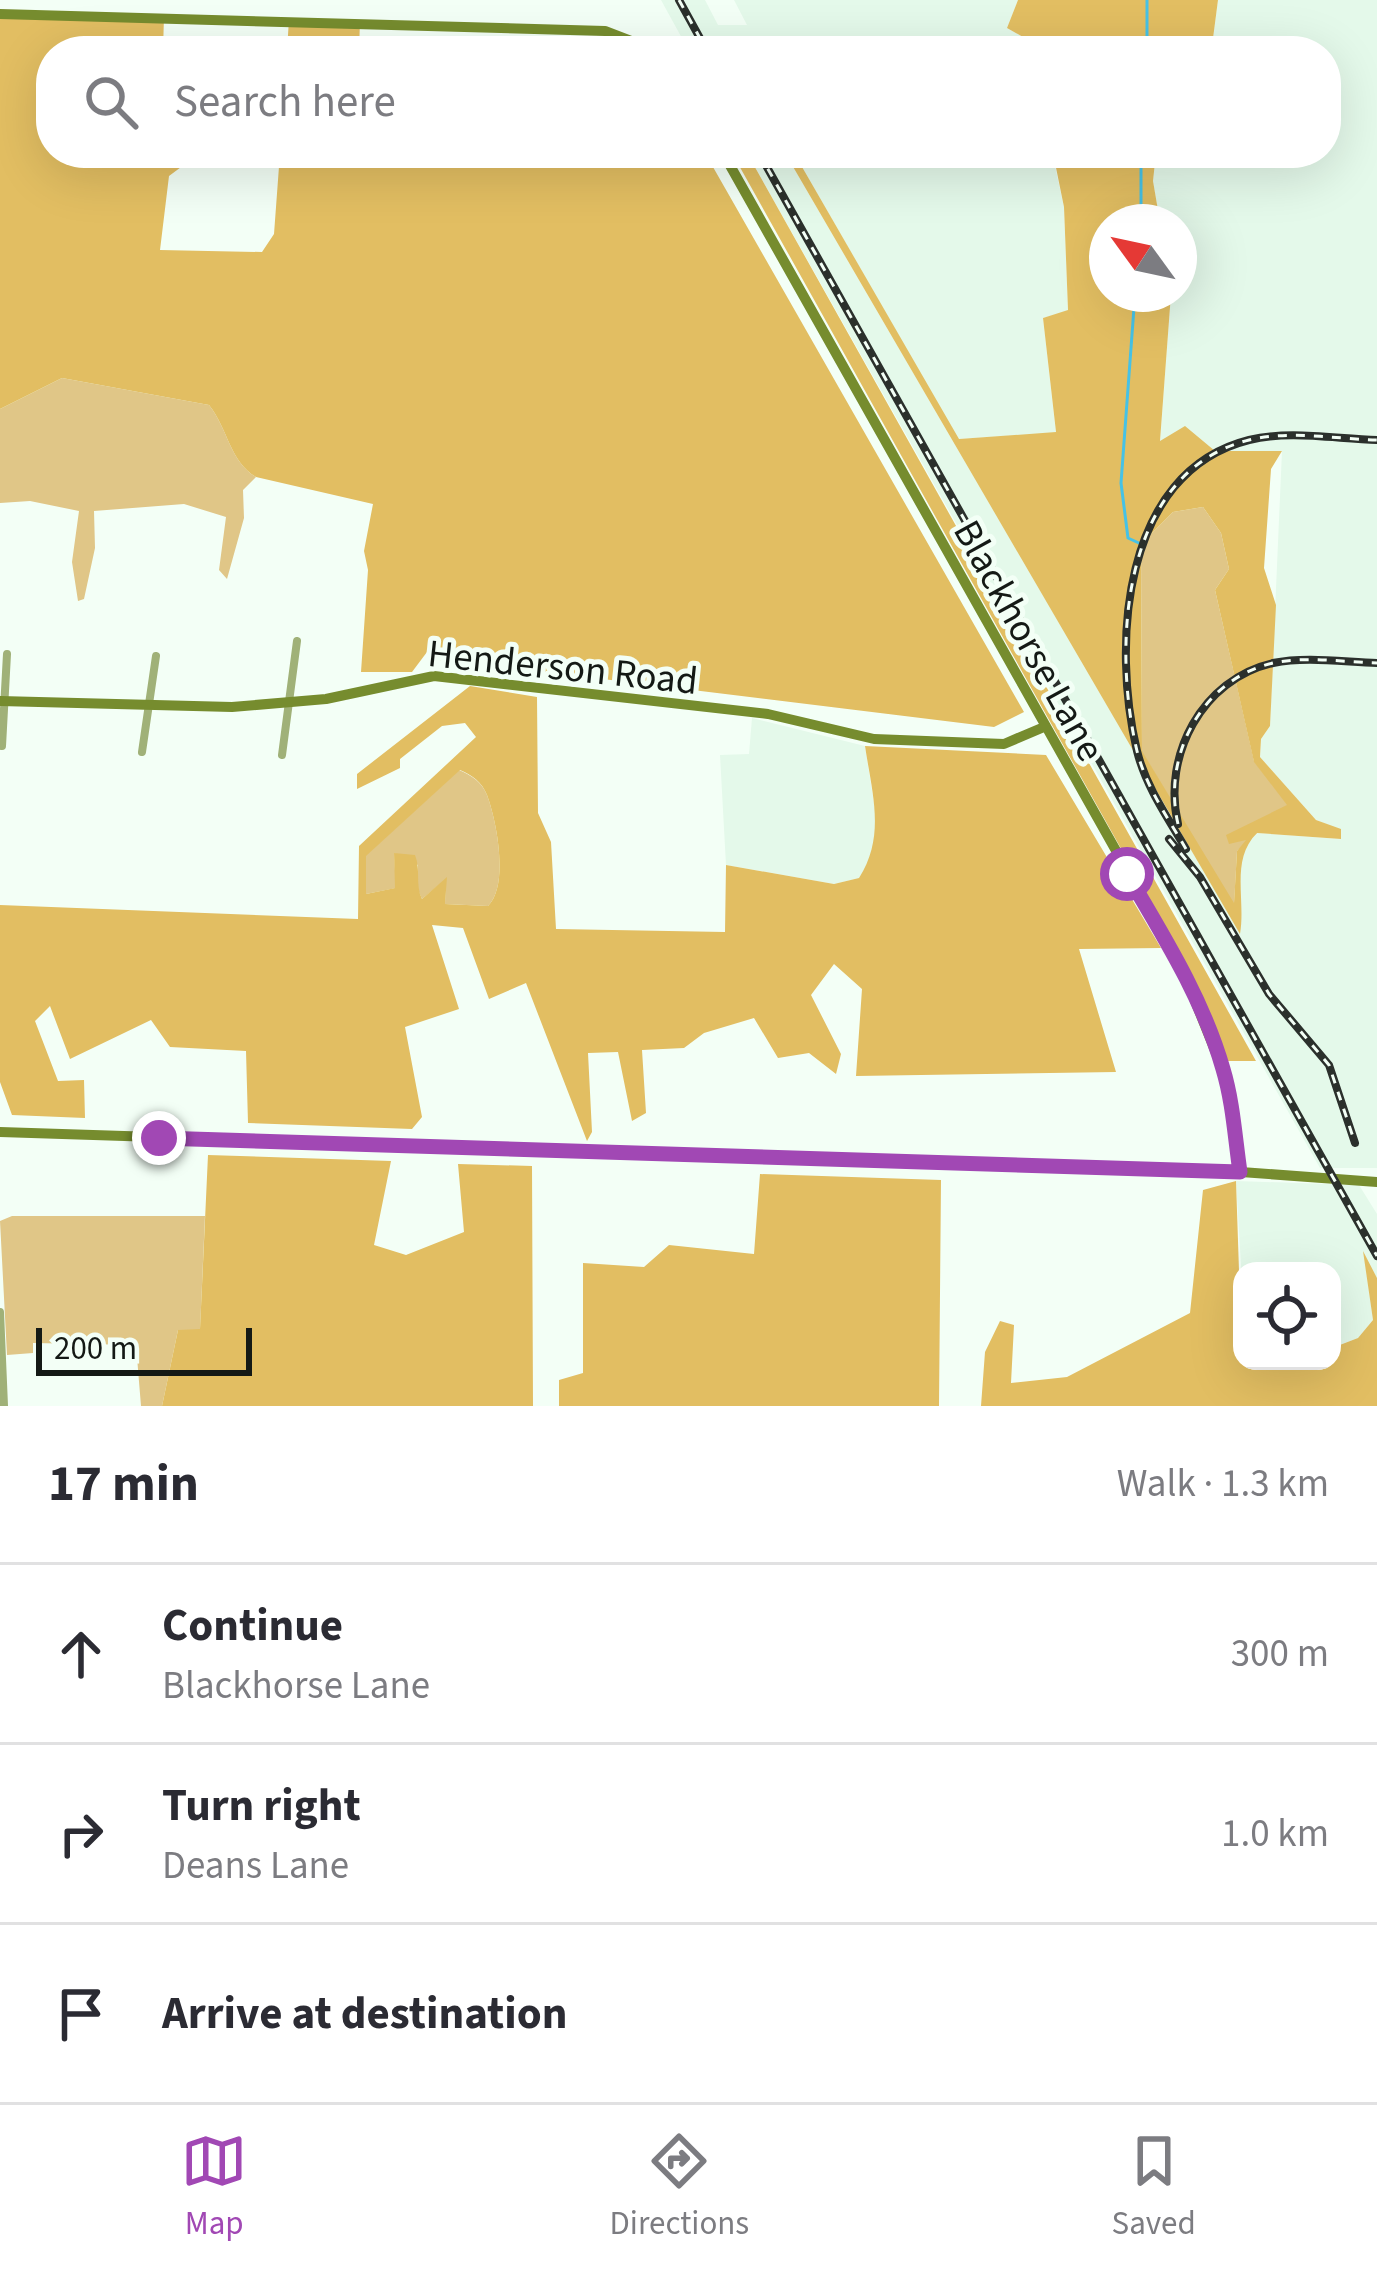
<!DOCTYPE html>
<html lang="en">
<head>
<meta charset="utf-8">
<style>
	body { margin:0; font-family:"Source Sans 3",sans-serif; background:#f2f2f3; color:#2b2b33 }
	.controls { position:absolute; right:36px; bottom:36px; display:grid; overflow:hidden; border-radius:24px; box-shadow:0 12px 48px #0002 }
	.controls button { width:108px; height:108px; display:grid; place-items:center; padding:0; border:0; border-bottom:3px solid #e1e1e2; background:#fff; color:#2b2b33; font:60px sans-serif }
	.compass { position:absolute; left:1089px; top:204px; width:108px; height:108px; border-radius:50%; background:#fff; box-shadow:0 12px 48px #0002; rotate:303deg }
	.scale { position:absolute; left:36px; bottom:30px; width:216px; box-sizing:border-box; padding-left:12px; border:6px solid #141915; border-top:0; font-size:33px; line-height:42px; white-space:nowrap; color:#141915; -webkit-text-stroke:9px #f3fff6; paint-order:stroke }
	.stop { position:absolute; width:36px; height:36px; margin:-27px; border:9px solid #a148b4; border-radius:50%; background:#fff }
	.stop.end { background:#a148b4; border-color:#fff; box-shadow:0 3px 12px #0008 }
	.list { margin:0; padding:0; list-style:none }
	h2 { display:flex; justify-content:space-between; align-items:center; height:156px; margin:0; padding:0 48px; font-size:51px }
	h2 small { font-size:39px; font-weight:400; color:#7c7c81 }
	.list li { display:grid; grid-template-columns:78px 1fr auto; gap:36px; align-items:center; box-sizing:border-box; height:180px; padding:0 48px; border-top:3px solid #e1e1e2 }
	.list b { display:block; font-size:45px; white-space:nowrap }
	.list p { margin:0; font-size:39px; white-space:nowrap; color:#7c7c81 }
	.list em { font-size:39px; font-style:normal; color:#7c7c81 }
	.icon { flex:none; width:66px; height:66px; fill:none; stroke:currentColor; stroke-width:2; stroke-linecap:round; stroke-linejoin:round }
	.map { position:relative; flex:none; width:1377px; height:1406px; overflow:hidden }
	.search { position:absolute; background:#fff; box-shadow:0 12px 48px #0002; left:36px; right:36px; top:36px; height:132px; display:flex; align-items:center; gap:30px; box-sizing:border-box; padding:0 42px; border-radius:48px; color:#7c7c81; font-size:45px }
	.sheet { height:696px; background:#fff }
	nav { display:flex; justify-content:space-around; align-items:center; box-sizing:border-box; height:168px; border-top:3px solid #e1e1e2; background:#fff; font-size:33px; color:#7c7c81 }
	nav a { display:grid; justify-items:center; gap:6px }
	nav .on { color:#a148b4 }
	.map>svg:first-child { display:block }
	.built { fill:#e4f9ea }
	.green { fill:#e0c687 }
	.forest { fill:#e2be62; fill-rule:evenodd }
	.lines { fill:none; stroke-linecap:round; stroke-linejoin:round }
	.stream { stroke:#46c2e6; stroke-width:3 }
	.street { stroke:#a0b178; stroke-width:8 }
	.secondary { stroke:#768c2e; stroke-width:10 }
	.rail-casing { stroke:#2b302c; stroke-width:8 }
	.rail { stroke:#f3fff6; stroke-width:3; stroke-dasharray:9; stroke-linecap:butt }
	.route { stroke:#a148b4; stroke-width:15 }
	.labels { text-anchor:middle; stroke-width:10; stroke-linejoin:round; paint-order:stroke }
	.street-label { font-size:39px; fill:#141915; stroke:#f3fff6 }
</style>
</head>
<body>
<div class="map">
<svg width="1377" height="1406" viewBox="0 0 1377 1406">
	<rect width="100%" height="100%" fill="#f3fff6"/>
	<path class="built" d="M 661,0 L 705,0 L 718,25 L 747,25 L 734,0 L 1018,0 L 1007,28 L 1030,41 L 1032,51 L 689,51 Z
		M 1218,0 L 1377,0 L 1377,1168 L 1320,1168 L 747,153 L 785,153 L 1239,932 L 1240,865 L 1246,845 L 1257,833 L 1340,839 L 1341,830 L 1316,820 L 1260,757 L 1261,739 L 1270,726 L 1282,451 L 1215,451 L 1160,442 L 1171,294 L 1179,294 L 1179,222 L 1160,222 L 1153,181 L 1156,153 L 1326,153 L 1326,51 L 1201,51 L 1212,46 Z
		M 794,153 L 1052,153 L 1064,207 L 1068,311 L 1043,318 L 1056,433 L 958,439 Z
		M 752,718 L 865,746 L 878,828 L 872,857 L 859,878 L 834,884 L 726,865 L 720,755 L 749,754 Z
		M 1236,1181 L 1359,1185 L 1377,1214 L 1377,1278 L 1364,1255 L 1373,1320 L 1358,1338 L 1332,1348 L 1332,1271 L 1242,1271 L 1242,1282 Z"/>
	<path class="green" d="M 62,378 L 209,405 C 228,429 230,462 256,477 L 243,490 L 244,518 L 227,579 L 219,570 L 226,517 L 184,504 L 94,511 L 95,548 L 84,599 L 78,601 L 72,562 L 79,511 L 30,501 L 0,503 L 0,409 Z
		M 1203,507 L 1221,533 L 1229,569 L 1215,590 L 1254,761 L 1288,805 L 1237,851 L 1234,905 L 1142,752 L 1141,544 L 1173,512 Z
		M 459,770 C 471,775 482,782 487,795 C 497,822 509,885 488,906 L 445,904 L 446,879 L 422,899 L 416,885 L 418,865 L 394,853 L 396,888 L 366,894 L 365,856 Z
		M 12,1216 L 205,1216 L 200,1330 L 178,1330 L 162,1406 L 141,1406 L 136,1345 L 33,1343 L 33,1353 L 7,1355 L 0,1221 Z"/>
	<path class="forest" d="M 1018,0 L 1218,0 L 1212,46 L 1201,51 L 1032,51 L 1030,41 L 1007,28 Z
		M 0,11 L 164,16 L 163,51 L 51,51 L 51,153 L 200,153 L 169,176 L 160,250 L 262,252 L 274,234 L 280,153 L 705,153 L 1024,712 L 994,727 L 521,669 L 491,653 L 491,669 L 459,671 L 427,652 L 412,672 L 361,672 L 368,570 L 364,551 L 373,504 L 256,477 C 230,462 228,429 209,405 L 62,378 L 0,409 Z
		M 289,19 L 360,21 L 359,51 L 287,51 Z
		M 732,153 L 747,153 L 1256,1061 L 1228,1061 L 1180,954 Z
		M 785,153 L 794,153 L 959,439 L 1056,432 L 1043,318 L 1068,310 L 1064,207 L 1053,153 L 1156,153 L 1153,181 L 1160,222 L 1107,222 L 1107,294 L 1171,294 L 1160,441 L 1185,426 L 1215,451 L 1282,451 L 1271,469 L 1264,568 L 1276,605 L 1270,726 L 1261,739 L 1260,757 L 1316,820 L 1341,829 L 1341,839 L 1257,833 C 1230,860 1246,899 1240,934 ZM 1203,507 L 1221,533 L 1229,569 L 1215,590 L 1254,762 L 1287,805 L 1226,835 L 1229,844 L 1246,840 L 1237,851 L 1234,903 L 1142,751 L 1141,544 L 1173,512 Z
		M 470,686 L 537,697 L 538,813 L 551,842 L 556,929 L 725,932 L 726,865 L 834,884 L 859,878 C 886,836 872,793 865,746 L 1046,755 L 1161,948 L 1079,949 L 1116,1072 L 856,1076 L 862,989 L 834,964 L 811,995 L 841,1054 L 836,1074 L 809,1053 L 778,1058 L 754,1018 L 704,1033 L 684,1048 L 642,1050 L 646,1113 L 632,1121 L 618,1052 L 588,1053 L 592,1132 L 587,1141 L 526,983 L 489,999 L 463,928 L 432,925 L 459,1009 L 405,1027 L 422,1117 L 412,1129 L 248,1123 L 246,1051 L 170,1047 L 151,1020 L 70,1059 L 50,1006 L 35,1021 L 58,1081 L 84,1080 L 85,1118 L 12,1115 L 0,1082 L 0,905 L 358,919 L 359,846 L 476,737 L 465,723 L 442,726 L 400,759 L 400,768 L 357,789 L 357,774 ZM 460,770 C 472,775 482,782 487,795 C 497,822 509,885 488,906 L 445,904 L 447,877 L 422,899 C 415,884 421,870 415,855 L 394,853 L 395,888 L 366,894 L 366,856 Z
		M 208,1155 L 391,1161 L 374,1245 L 406,1255 L 464,1232 L 458,1164 L 532,1166 L 533,1406 L 162,1406 L 178,1330 L 200,1329 Z
		M 760,1174 L 941,1180 L 939,1406 L 559,1406 L 559,1380 L 583,1373 L 583,1263 L 644,1267 L 669,1245 L 754,1254 Z
		M 1236,1181 L 1242,1361 L 1332,1361 L 1332,1348 L 1358,1338 L 1373,1320 L 1363,1251 L 1377,1278 L 1377,1406 L 981,1406 L 985,1352 L 1000,1321 L 1014,1325 L 1011,1383 L 1067,1377 L 1190,1313 L 1203,1190 Z"/>
	<g class="lines">
		<path class="stream" d="M 1147,51 L 1147,0
			M 1141,222 L 1141,153
			M 1135,294 L 1121,483 L 1128,538 L 1141,544"/>
		<path class="street" d="M 2,746 L 7,654
			M 142,752 L 156,656
			M 282,755 L 297,641
			M 0,1312 L 4,1406"/>
		<path class="secondary" d="M 0,14 L 605,31 L 657,51
			M 723,153 L 1181,966 L 1224,1073 L 1241,1172
			M 0,701 L 232,707 L 326,699 L 434,676 L 768,714 L 874,739 L 1004,744 L 1044,727
			M 0,1132 L 1241,1172 L 1377,1182"/>
		<g class="rail-casing">
			<path id="rail" d="M 679,0 L 707,51
				M 759,153 L 1377,1256
				M 1178,824 C 1162,756 1202,679 1273,663 C 1306,656 1344,662 1377,663
				M 1169,839 L 1200,877 L 1269,994 L 1329,1065 L 1355,1143
				M 1186,849 C 1168,818 1146,787 1137,751 C 1112,646 1121,472 1249,440 C 1289,430 1336,439 1377,440"/>
		</g>
		<use href="#rail" class="rail"/>
	</g>
	<g class="lines">
		<path class="route" d="M 159,1138 L 1240,1172 C 1235,1138 1233,1102 1223,1069 C 1203,999 1164,937 1127,874"/>
	</g>
	<g class="labels">
		<g class="street-label">
			<text transform="translate(1030 640) rotate(61)" y="14">Blackhorse Lane</text>
			<text transform="translate(563 666) rotate(6)" y="14">Henderson Road</text>
		</g>
	</g>
</svg>
<div class="controls">
<button><svg class="icon" aria-label="locate" viewBox="0 0 24 24"><circle cx="12" cy="12" r="6"/><path d="M12 2v4M12 18v4M2 12h4M18 12h4"/></svg></button>
</div>
<svg class="compass" viewBox="-18 -18 36 36"><path d="M0-13l5 13h-10z" fill="#e53935"/><path d="M0 13l5-13h-10z" fill="#7c7c81"/></svg>
<div class="scale">200 m</div>
<div class="stop" style="left:1127px;top:874px"></div>
<div class="stop end" style="left:159px;top:1138px"></div>
<div class="search"><svg class="icon" aria-label="search" viewBox="0 0 24 24"><circle cx="10" cy="10" r="6"/><path d="M15 15l6 6"/></svg>Search here</div>
</div>
<section class="sheet">
<h2>17 min<small>Walk · 1.3 km</small></h2>
<ul class="list">
<li><svg class="icon" aria-label="ahead" viewBox="0 0 24 24"><path d="M12 20V5M6 11l6-6 6 6"/></svg><div><b>Continue</b><p>Blackhorse Lane</p></div><em>300 m</em></li>
<li><svg class="icon" aria-label="right" viewBox="0 0 24 24"><path d="M7 20v-9h11M14 6l5 5-5 5"/></svg><div><b>Turn right</b><p>Deans Lane</p></div><em>1.0 km</em></li>
<li><svg class="icon" aria-label="arrive" viewBox="0 0 24 24"><path d="M6 21V4h12l-3 4 3 4H6"/></svg><div><b>Arrive at destination</b></div></li>
</ul>
</section>
<nav>
<a class="on"><svg class="icon" aria-label="map" viewBox="0 0 24 24"><path d="M3 6l6-2 6 2 6-2v14l-6 2-6-2-6 2zM9 4v14M15 6v14"/></svg>Map</a>
<a><svg class="icon" aria-label="directions" viewBox="0 0 24 24"><path d="M12 3l9 9-9 9-9-9zM9 14v-3h6M13 9l2 2-2 2"/></svg>Directions</a>
<a><svg class="icon" aria-label="saved" viewBox="0 0 24 24"><path d="M7 4h10v16l-5-4-5 4z"/></svg>Saved</a>
</nav>
</body>
</html>
